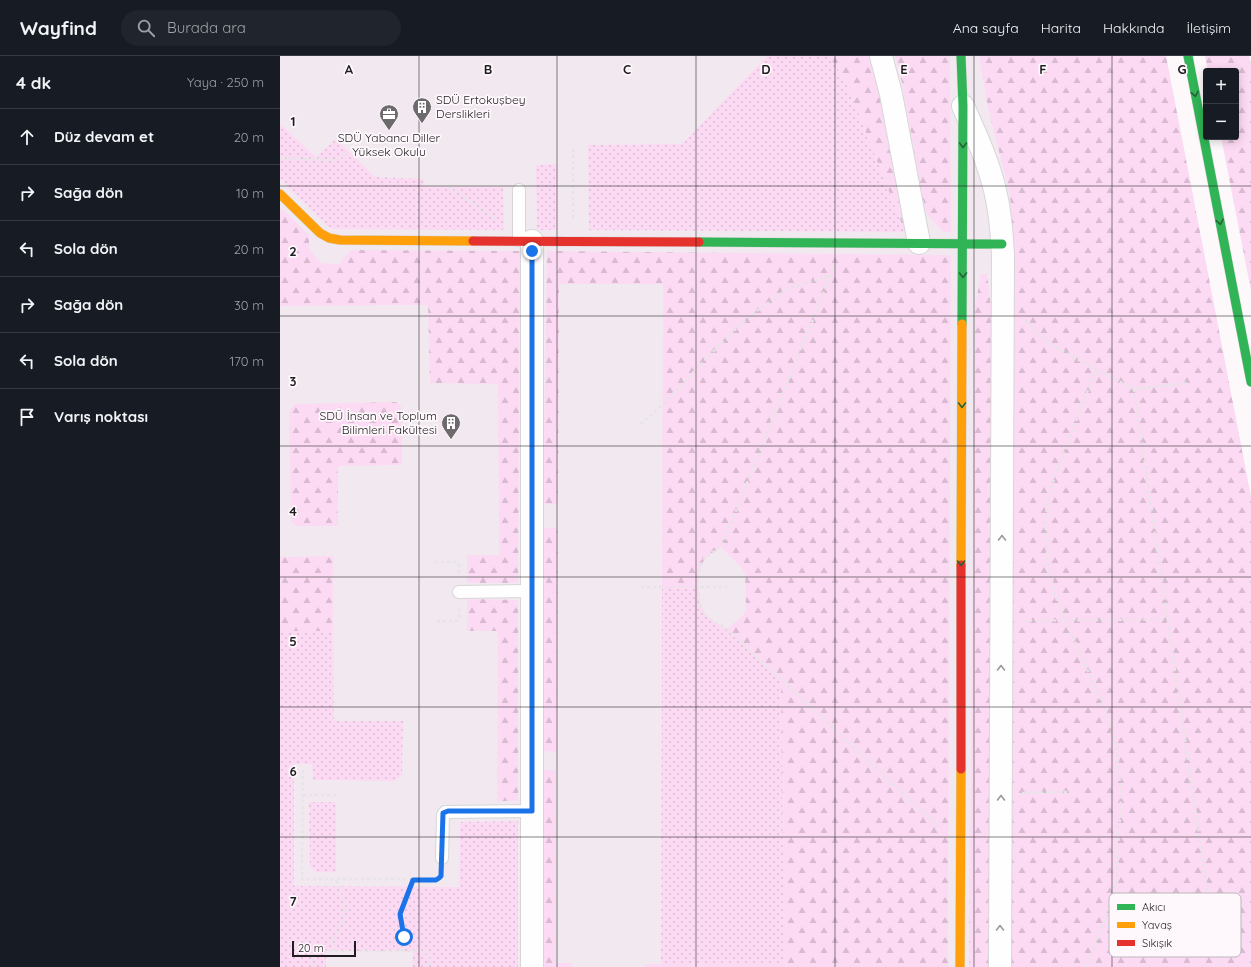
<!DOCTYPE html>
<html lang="tr">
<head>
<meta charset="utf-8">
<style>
	body { margin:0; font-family:Quicksand,sans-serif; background:#20242c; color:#f1f3f6 }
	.controls { position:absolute; right:12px; top:12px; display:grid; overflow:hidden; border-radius:4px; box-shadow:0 2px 10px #0003 }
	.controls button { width:36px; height:36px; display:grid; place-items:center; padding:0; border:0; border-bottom:1px solid #363941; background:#171b24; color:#f1f3f6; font:20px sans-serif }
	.scale { position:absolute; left:12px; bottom:10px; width:64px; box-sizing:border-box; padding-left:4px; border:2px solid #1f1d1f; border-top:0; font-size:11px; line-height:14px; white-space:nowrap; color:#1f1d1f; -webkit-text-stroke:3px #fef8fc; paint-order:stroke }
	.stop { position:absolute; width:12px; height:12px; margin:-9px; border:3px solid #1a73e8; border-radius:50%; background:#fff }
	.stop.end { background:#1a73e8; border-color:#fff; box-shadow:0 1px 4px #0008 }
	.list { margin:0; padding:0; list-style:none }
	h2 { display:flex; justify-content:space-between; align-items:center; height:52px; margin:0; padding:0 16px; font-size:17px }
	h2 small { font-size:13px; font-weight:400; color:#9ea1a6 }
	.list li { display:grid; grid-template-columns:26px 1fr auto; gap:12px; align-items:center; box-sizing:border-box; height:56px; padding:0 16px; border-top:1px solid #363941 }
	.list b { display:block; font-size:15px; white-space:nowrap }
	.list em { font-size:13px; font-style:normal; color:#9ea1a6 }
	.icon { flex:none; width:22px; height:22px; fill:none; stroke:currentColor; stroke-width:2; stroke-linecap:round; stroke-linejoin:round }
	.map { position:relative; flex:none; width:971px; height:911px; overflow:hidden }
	header { display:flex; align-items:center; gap:24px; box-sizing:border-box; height:56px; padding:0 20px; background:#171b24; border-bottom:1px solid #363941 }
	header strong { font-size:19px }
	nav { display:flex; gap:22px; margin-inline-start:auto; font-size:14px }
	.search { width:280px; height:36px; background:#20242c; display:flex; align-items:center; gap:10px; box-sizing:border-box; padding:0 14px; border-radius:22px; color:#9ea1a6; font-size:15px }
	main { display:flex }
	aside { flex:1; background:#171b24 }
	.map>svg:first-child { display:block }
	.built { fill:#f1e9ef }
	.grass { fill:url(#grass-dots) }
	.forest { fill:url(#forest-firs) }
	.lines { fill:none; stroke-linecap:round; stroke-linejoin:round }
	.lane-casing { stroke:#d8d6d7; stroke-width:14 }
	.street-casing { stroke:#d8d6d7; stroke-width:24 }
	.fast-casing { stroke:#d8d6d7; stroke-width:10 }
	.slow-casing { stroke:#d8d6d7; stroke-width:10 }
	.jam-casing { stroke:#d8d6d7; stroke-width:10 }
	.path { stroke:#e6e5e6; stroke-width:2.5; stroke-dasharray:3 3; stroke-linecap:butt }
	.lane { stroke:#fffefe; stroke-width:12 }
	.street { stroke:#fffefe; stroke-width:22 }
	.fast { stroke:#30b455; stroke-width:9 }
	.slow { stroke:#ff9f0a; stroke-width:9 }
	.jam { stroke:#e5322d; stroke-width:9 }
	.oneway { stroke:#276137 }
	.oneway2 { stroke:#9a999a }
	.route { stroke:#1a73e8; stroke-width:5 }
	.grid { fill:none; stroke:#1f1d1f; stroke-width:1; stroke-opacity:0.55 }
	.labels { text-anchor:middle; stroke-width:3.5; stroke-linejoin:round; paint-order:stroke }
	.poi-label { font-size:12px; fill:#1f1d1f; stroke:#fef8fc; text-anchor:start }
	.key { fill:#fef8fc; stroke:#bbb6ba; stroke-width:1 }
	.key-label { font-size:11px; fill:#1f1d1f }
	.grid-label { font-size:13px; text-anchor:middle; font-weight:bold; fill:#1f1d1f; stroke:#fef8fc; stroke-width:3.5; stroke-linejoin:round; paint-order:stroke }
</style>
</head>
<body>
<header>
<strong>Wayfind</strong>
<div class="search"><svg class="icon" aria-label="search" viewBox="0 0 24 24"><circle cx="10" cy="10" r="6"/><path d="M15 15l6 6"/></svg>Burada ara</div>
<nav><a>Ana sayfa</a><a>Harita</a><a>Hakkında</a><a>İletişim</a></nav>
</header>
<main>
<aside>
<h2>4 dk<small>Yaya · 250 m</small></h2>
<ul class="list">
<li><svg class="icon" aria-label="ahead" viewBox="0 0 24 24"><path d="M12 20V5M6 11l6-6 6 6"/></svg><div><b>Düz devam et</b></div><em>20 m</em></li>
<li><svg class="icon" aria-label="right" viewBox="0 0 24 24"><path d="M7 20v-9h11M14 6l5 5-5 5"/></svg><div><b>Sağa dön</b></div><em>10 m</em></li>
<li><svg class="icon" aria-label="left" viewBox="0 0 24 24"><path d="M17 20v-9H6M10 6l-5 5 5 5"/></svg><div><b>Sola dön</b></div><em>20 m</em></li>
<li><svg class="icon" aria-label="right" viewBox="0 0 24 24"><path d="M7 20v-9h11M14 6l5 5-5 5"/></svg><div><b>Sağa dön</b></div><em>30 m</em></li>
<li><svg class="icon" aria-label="left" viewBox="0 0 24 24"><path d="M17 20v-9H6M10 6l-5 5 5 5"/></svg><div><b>Sola dön</b></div><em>170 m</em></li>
<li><svg class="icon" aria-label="arrive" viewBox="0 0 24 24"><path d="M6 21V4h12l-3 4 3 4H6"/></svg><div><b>Varış noktası</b></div></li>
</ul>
</aside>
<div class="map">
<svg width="971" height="911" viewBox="0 0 971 911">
	<defs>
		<pattern id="grass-dots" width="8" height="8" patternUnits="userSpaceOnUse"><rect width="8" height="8" fill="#fddaf4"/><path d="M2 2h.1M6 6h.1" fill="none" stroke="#d8bbd1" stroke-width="1.8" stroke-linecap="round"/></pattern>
		<pattern id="forest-firs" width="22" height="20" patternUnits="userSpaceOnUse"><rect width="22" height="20" fill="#fddaf4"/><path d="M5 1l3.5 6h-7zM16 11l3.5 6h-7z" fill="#d8bbd1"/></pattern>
	</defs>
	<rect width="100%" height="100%" fill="#fdf9fb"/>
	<path class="built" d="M 0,0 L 886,0 L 971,441 L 971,911 L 0,911 Z"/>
	<path class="grass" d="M 487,0 L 548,0 L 565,23 L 625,176 L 309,174 L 308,89 L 402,88 Z
		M 0,68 L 36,101 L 56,83 L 95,121 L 143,123 L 144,131 L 223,131 L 224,174 L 53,173 L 47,170 L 0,123 Z
		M 277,108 L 277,174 L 257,174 L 256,109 Z
		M 419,531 L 419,543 L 424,556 L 429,562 L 447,573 L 501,623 L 504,907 L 381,908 L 382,532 Z
		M 0,575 L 53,575 L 54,665 L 123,665 L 122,719 L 114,725 L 33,724 L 32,708 L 14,708 L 14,830 L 179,831 L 180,766 L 238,765 L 238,911 L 133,911 L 133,895 L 46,895 L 46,911 L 0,911 Z
		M 29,746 L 56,746 L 56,816 L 35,816 L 30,811 Z"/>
	<path class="forest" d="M 548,0 L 589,0 L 600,43 L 625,176 L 565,23 Z
		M 615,0 L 670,0 L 671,176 L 663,176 L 648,159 L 645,154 L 621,22 Z
		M 699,0 L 886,0 L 971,441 L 971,911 L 731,911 L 734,199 L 730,139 L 708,52 Z
		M 925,0 L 969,0 L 971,8 L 971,235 L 941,81 L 956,81 L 956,15 L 928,15 Z
		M 2,153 L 29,179 L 29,193 L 41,207 L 59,208 L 71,194 L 240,195 L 238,527 L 187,527 L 187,499 L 219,499 L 218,328 L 150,327 L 148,249 L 0,250 L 0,155 Z
		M 267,195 L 671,199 L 668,911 L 365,911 L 365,908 L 504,907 L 501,623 L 447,573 L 464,558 L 466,552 L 465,518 L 462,512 L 441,491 C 421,506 419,505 419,531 L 382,532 L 383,228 L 279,228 L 278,448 L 263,448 Z
		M 701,218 L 707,218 L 713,266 L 710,911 L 689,911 L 695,251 Z
		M 116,346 L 122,351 L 122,409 L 58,410 L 58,470 L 16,470 L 11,466 L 9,355 L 15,348 Z
		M 263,472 L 278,472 L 277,696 L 263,695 Z
		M 53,500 L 53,575 L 0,575 L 0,501 Z
		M 187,543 L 238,544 L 238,745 L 217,745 L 218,575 L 187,575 Z
		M 262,714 L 276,714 L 276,907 L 292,907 L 292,911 L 263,911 Z"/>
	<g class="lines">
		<g class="lane-casing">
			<path id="lane" d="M 239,134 L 239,184
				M 179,536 L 252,535
				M 162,802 L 163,759 L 165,756 L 252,755"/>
		</g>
		<g class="street-casing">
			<path id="street" d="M 601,0 L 611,38 L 639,187
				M 683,50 C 695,77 708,105 715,134 C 720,155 722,177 723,199 L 720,911
				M 252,911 L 252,185"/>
		</g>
		<g class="fast-casing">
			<path id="fast" d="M 681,0 L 683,50 L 682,268
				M 908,0 L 971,326
				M 419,186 L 722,188"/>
		</g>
		<g class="slow-casing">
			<path id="slow" d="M 0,138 L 40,177 L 49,182 L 60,184 L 193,185
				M 681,509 L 682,268
				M 680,911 L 681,713"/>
		</g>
		<g class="jam-casing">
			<path id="jam" d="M 193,185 L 419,186
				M 681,713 L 681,509"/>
		</g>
		<path class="path" d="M 293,93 L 293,165
			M 0,102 L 55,104 L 59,103 L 68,95
			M 169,131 L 216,163
			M 555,208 L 443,487 C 438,495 428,497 423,505 C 416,515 417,548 424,557 C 430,565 440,568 447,573 L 658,770
			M 745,264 L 768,286 L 778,293 L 854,333 L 909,327
			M 854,333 L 929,847 L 940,911
			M 361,368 L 383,348 L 450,278 L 474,257 L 509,232 L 550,220
			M 155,506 L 176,506 L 179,509 L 179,519
			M 361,531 L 447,531
			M 157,565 L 176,565 L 179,563 L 179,552
			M 743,565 L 887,563
			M 23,714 L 22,823 L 156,823 L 159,822 L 162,818
			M 742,737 L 787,736
			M 23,739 L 56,739
			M 54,895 C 49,878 62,874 65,860 C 67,848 59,834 56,823
			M 119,895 C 128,880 119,873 120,859 C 121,847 129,834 133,823
			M 33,911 L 33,898 L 38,895 L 145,895 L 149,900 L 149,911
			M 806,911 L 830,852 L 836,826 L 838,802 L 841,737 L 839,712 L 835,685 L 828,661 L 776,542 L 769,513 L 766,488 L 765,464 L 769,440 L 775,420 L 816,313"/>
		<use href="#lane" class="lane"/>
		<use href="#street" class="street"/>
		<use href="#fast" class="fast"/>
		<use href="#slow" class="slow"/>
		<use href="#jam" class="jam"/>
	</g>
	<defs><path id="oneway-chevron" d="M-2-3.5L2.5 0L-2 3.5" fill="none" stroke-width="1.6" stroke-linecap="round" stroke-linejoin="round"/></defs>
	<g class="oneway">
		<use href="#oneway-chevron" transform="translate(915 38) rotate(79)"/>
		<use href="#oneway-chevron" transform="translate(683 89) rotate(90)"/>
		<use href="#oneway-chevron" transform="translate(940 166) rotate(79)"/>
		<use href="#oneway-chevron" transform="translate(683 219) rotate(90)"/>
		<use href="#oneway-chevron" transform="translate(682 349) rotate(90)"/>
		<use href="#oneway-chevron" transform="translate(681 507) rotate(90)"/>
	</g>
	<g class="oneway2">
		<use href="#oneway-chevron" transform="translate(722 482) rotate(-90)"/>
		<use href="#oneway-chevron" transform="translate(721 612) rotate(-90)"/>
		<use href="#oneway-chevron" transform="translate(721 742) rotate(-90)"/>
		<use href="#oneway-chevron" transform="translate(720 872) rotate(-90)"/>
	</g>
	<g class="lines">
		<path class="route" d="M 124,881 L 120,858 L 133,824 L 156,824 L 159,822 L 161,820 L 163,757 L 168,755 L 252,755 L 252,195"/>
	</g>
	<path class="grid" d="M 139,0 L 139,911M 277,0 L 277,911M 416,0 L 416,911M 555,0 L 555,911M 694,0 L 694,911M 832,0 L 832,911M 0,130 L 971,130M 0,260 L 971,260M 0,390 L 971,390M 0,521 L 971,521M 0,651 L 971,651M 0,781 L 971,781"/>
	<defs>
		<g id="building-pin" transform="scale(1)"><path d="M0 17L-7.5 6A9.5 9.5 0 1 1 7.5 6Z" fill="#6d6a6c" stroke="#fef8fc"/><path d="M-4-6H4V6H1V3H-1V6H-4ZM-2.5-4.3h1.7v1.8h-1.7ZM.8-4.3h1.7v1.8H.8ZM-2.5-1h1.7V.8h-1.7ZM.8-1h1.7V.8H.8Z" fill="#fff"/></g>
		<g id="office-pin" transform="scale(1)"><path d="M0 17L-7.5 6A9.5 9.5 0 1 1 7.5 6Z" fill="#6d6a6c" stroke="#fef8fc"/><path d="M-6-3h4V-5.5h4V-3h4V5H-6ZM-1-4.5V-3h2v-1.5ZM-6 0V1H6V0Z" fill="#fff"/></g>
	</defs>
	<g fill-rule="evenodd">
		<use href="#building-pin" x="142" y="51"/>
		<use href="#office-pin" x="109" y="58"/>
		<use href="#building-pin" x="171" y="367"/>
	</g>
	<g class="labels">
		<g class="poi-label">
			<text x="156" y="48">SDÜ Ertokuşbey<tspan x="156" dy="14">Derslikleri</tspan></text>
			<text x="109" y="86" text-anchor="middle">SDÜ Yabancı Diller<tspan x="109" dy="14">Yüksek Okulu</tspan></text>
			<text x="157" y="364" text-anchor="end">SDÜ İnsan ve Toplum<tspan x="157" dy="14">Bilimleri Fakültesi</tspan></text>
		</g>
	</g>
	<rect x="829" y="837" width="132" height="64" rx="6" class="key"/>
	<rect x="837" y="848" width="18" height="6" fill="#30b455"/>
	<rect x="837" y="866" width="18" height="6" fill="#ff9f0a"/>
	<rect x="837" y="884" width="18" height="6" fill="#e5322d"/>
	<g class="key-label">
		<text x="862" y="855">Akıcı</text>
		<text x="862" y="873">Yavaş</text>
		<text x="862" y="891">Sıkışık</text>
	</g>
	<g class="grid-label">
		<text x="69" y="18">A</text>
		<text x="208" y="18">B</text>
		<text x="347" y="18">C</text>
		<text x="486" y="18">D</text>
		<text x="624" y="18">E</text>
		<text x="763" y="18">F</text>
		<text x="902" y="18">G</text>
		<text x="13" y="70">1</text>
		<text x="13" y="200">2</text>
		<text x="13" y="330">3</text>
		<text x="13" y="460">4</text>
		<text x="13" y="590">5</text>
		<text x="13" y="720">6</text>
		<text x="13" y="850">7</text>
	</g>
</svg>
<div class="controls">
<button>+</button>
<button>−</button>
</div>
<div class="scale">20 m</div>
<div class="stop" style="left:124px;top:881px"></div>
<div class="stop end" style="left:252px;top:195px"></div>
</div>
</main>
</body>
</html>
